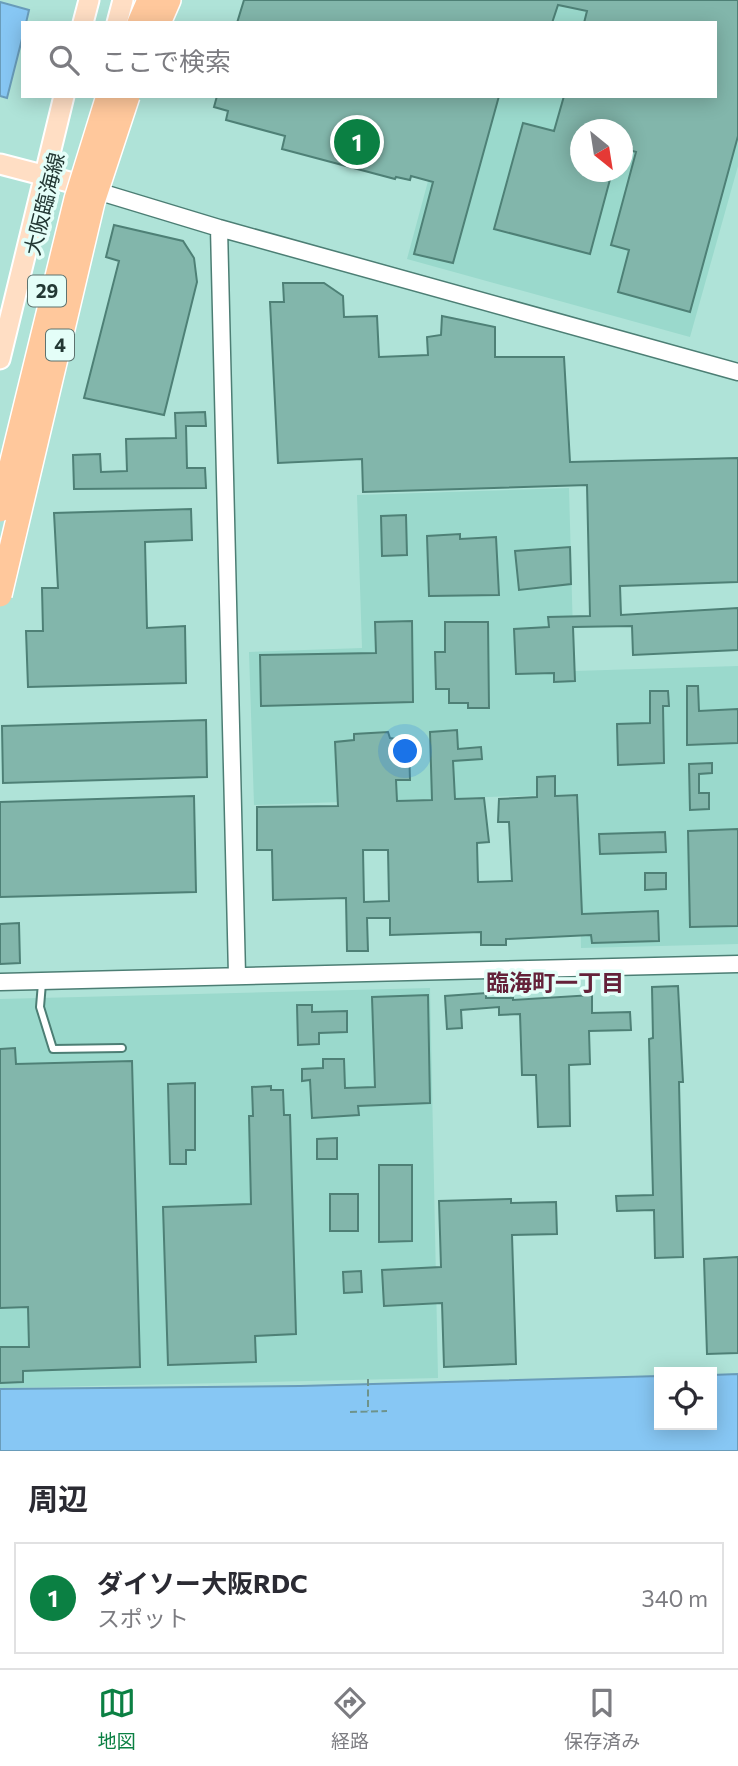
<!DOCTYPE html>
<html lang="ja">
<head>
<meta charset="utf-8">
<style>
	body { margin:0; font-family:Commissioner,"Noto Sans JP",sans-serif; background:#f7f7f7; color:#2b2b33 }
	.controls { position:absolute; right:21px; bottom:21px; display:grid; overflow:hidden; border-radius:0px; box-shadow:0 4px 18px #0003 }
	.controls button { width:63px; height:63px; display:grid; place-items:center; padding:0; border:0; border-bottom:2px solid #e1e1e2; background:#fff; color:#2b2b33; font:35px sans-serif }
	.compass { position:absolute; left:570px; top:119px; width:63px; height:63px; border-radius:50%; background:#fff; box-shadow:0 4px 18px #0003; rotate:150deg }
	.you { position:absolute; left:406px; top:752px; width:24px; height:24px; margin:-18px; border:5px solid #fff; border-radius:50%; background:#1a73e8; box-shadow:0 0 0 10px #1a73e833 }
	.badge { display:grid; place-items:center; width:46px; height:46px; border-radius:50%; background:#0b8043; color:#fff; font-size:23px; font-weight:700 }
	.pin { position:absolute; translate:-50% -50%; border:4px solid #fff; box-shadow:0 2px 7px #0006 }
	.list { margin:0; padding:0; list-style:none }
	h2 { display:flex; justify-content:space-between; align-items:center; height:91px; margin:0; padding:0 28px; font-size:30px }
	h2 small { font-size:23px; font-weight:400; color:#7c7c81 }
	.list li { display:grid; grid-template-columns:46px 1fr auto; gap:21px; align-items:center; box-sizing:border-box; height:112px; margin:0 14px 14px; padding:0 14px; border:2px solid #e1e1e2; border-radius:0px }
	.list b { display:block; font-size:26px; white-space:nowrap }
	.list p { margin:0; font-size:23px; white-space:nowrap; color:#7c7c81 }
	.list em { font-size:23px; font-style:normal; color:#7c7c81 }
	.icon { flex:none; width:38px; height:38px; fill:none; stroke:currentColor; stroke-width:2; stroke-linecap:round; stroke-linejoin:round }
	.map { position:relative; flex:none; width:738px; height:1451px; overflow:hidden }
	.search { position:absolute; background:#fff; box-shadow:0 4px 18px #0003; left:21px; right:21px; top:21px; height:77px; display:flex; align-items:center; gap:18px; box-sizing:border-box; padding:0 24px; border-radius:0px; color:#7c7c81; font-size:26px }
	.sheet { height:217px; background:#fff }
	nav { display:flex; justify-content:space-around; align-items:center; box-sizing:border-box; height:98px; border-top:2px solid #e1e1e2; background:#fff; font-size:19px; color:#7c7c81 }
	nav a { display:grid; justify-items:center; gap:4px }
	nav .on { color:#0b8043 }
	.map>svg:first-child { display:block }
	.built { fill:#9ad9cc; fill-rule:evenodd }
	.water { fill:#87c7f4; stroke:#699cba; stroke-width:2 }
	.building { fill:#82b6ab; stroke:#4e8076; stroke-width:2; fill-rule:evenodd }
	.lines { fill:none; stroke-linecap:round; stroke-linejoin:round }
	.service-casing { stroke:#4c7e74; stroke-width:10 }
	.tertiary-casing { stroke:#4c7e74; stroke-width:19 }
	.primary-casing { stroke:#fff; stroke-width:23 }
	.motorway-casing { stroke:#fff; stroke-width:26 }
	.path { stroke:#6e938b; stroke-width:2; stroke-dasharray:7 3.5; stroke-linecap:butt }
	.service { stroke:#fff; stroke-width:6 }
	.tertiary { stroke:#fff; stroke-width:16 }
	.primary { stroke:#ffdec4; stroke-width:19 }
	.motorway { stroke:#ffc89c; stroke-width:23 }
	.motorway-bridge-casing { stroke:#fff; stroke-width:26; stroke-linecap:butt }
	.motorway-bridge { stroke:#ffc89c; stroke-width:23 }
	.labels { text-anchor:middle; stroke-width:7; stroke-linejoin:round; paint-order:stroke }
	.shield { fill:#e4fef8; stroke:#5d736f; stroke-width:2 }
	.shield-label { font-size:19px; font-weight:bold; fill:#233834 }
	.street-label { font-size:21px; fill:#233834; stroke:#e4fef8 }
	.neighbourhood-label { font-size:23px; font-weight:bold; fill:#642139; stroke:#e4fef8 }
</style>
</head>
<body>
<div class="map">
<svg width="738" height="1451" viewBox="0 0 738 1451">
	<rect width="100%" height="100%" fill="#afe3d8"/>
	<path class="built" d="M 477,0 L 738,0 L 738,166 L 690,337 L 407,259 L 451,96 L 715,96 L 715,23 L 471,23 ZM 580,130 L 622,130 L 622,172 L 580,172 Z
		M 569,488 L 574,671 L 738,666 L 738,944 L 581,948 L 578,794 L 254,805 L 249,652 L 362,648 L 357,495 Z
		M 430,988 L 438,1378 L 0,1388 L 0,999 Z"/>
	<path class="water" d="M 0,2 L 29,10 L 26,23 L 23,23 L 23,35 L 7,98 L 0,96 Z
		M 738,1374 L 738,1451 L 0,1451 L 0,1389 L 300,1386 L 659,1376 L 659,1425 L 712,1425 L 712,1375 Z"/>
	<path class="building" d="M 244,0 L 738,0 L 738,136 L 690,312 L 618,292 L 629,250 L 611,245 L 636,152 L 622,148 L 622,130 L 580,130 L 580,172 L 612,172 L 590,254 L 494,229 L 523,123 L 554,131 L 564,96 L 715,96 L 715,23 L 584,23 L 587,11 L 558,5 L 552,23 L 237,23 Z
		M 217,96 L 499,96 L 453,263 L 414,254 L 433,182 L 411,176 L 410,180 L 396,177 L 395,179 L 282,149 L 285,136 L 226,120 L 228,111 L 214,107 Z
		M 114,225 L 183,241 L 194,258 L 197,282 L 164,415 L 84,398 L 119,261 L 106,257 Z
		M 283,283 L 324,283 L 343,296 L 344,317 L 377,316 L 379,357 L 428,355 L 427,337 L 441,335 L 442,316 L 495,327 L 495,357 L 564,357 L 570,462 L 738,458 L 738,582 L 620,586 L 621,615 L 738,608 L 738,650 L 633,655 L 632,626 L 573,627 L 575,681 L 554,682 L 554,673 L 516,674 L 514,629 L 549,627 L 548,617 L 590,616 L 587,485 L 363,492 L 362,459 L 278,463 L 270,302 L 284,302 Z
		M 205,412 L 206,426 L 186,426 L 187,468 L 205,468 L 206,488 L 74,489 L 73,455 L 100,454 L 101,472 L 127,471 L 126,439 L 176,438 L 175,413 Z
		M 191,509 L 192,540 L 145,542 L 147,628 L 185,626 L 186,683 L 28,687 L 26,631 L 43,631 L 42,588 L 58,588 L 54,513 Z
		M 406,515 L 407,555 L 382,556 L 381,516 Z
		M 460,534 L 460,539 L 496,537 L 499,595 L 429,596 L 427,536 Z
		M 570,547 L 571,584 L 519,590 L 515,551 Z
		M 412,621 L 413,702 L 261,706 L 260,655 L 376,653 L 375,622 Z
		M 445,622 L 488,622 L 489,708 L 468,708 L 468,703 L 449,703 L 449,689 L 436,689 L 435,652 L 445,652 Z
		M 687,686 L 698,686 L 699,711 L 738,709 L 738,743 L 687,745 Z
		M 650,691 L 668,691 L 669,706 L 663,706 L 664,763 L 618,765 L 617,724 L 650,723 Z
		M 206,720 L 207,777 L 3,783 L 2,726 Z
		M 457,730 L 458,749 L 481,747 L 482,759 L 453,761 L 455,799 L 484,798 L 489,842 L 477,843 L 478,882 L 512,881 L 509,822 L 498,822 L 499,799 L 537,797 L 537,777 L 555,776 L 555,796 L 577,795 L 582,914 L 658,911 L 659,941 L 592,943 L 591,935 L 506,939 L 506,945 L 481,945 L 481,932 L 390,935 L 390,918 L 367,918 L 368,951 L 347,951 L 346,898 L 273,900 L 272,850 L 257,850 L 257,807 L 338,806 L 335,742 L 354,740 L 354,734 L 388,732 L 390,738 L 403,740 L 403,746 L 409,746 L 410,780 L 396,780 L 397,801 L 432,800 L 430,732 ZM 363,850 L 388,850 L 389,901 L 364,902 Z
		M 712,763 L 712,773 L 699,774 L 699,793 L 709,793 L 709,809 L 690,810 L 689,764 Z
		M 194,796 L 196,892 L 0,897 L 0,802 Z
		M 738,829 L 738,926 L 690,927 L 688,831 Z
		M 665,832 L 666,852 L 600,854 L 599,834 Z
		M 645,873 L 666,873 L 666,889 L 645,890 Z
		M 19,923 L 20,963 L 0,964 L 0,924 Z
		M 678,986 L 683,1082 L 679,1082 L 683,1257 L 655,1258 L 654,1210 L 617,1211 L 616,1196 L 653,1195 L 649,1039 L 653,1038 L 652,987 Z
		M 486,993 L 486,998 L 513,998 L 513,1000 L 592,995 L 592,1013 L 630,1012 L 631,1030 L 589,1031 L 590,1064 L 569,1065 L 570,1126 L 538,1127 L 536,1075 L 522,1075 L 520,1014 L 499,1015 L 499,1007 L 461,1010 L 462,1028 L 447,1029 L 445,996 Z
		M 428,995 L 430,1103 L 358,1106 L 359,1115 L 312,1118 L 310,1080 L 302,1081 L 302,1069 L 323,1068 L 323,1059 L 344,1059 L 345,1088 L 375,1087 L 372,997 Z
		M 297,1005 L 312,1005 L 312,1012 L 347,1011 L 347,1032 L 319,1033 L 319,1044 L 298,1045 Z
		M 15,1048 L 16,1064 L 132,1061 L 140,1367 L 23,1371 L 23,1382 L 0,1383 L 0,1347 L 29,1347 L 28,1307 L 0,1308 L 0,1049 Z
		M 195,1083 L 195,1150 L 186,1150 L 186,1164 L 170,1164 L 168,1084 Z
		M 271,1086 L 271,1090 L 283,1090 L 284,1115 L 290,1115 L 296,1334 L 255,1336 L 256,1362 L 168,1365 L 163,1207 L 251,1204 L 249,1116 L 253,1116 L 252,1087 Z
		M 337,1138 L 337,1159 L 317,1159 L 317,1139 Z
		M 379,1165 L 412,1165 L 412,1241 L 379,1242 Z
		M 330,1194 L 358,1194 L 358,1231 L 330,1231 Z
		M 511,1199 L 511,1203 L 556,1202 L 557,1234 L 512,1235 L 516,1364 L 444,1367 L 442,1303 L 384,1306 L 382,1270 L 441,1267 L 439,1201 Z
		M 738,1257 L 738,1353 L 707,1354 L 704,1259 Z
		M 361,1271 L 362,1292 L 344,1293 L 343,1272 Z"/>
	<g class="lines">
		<g class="service-casing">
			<path id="service" d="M 42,983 L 40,1007 L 53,1049 L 122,1048"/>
		</g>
		<g class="tertiary-casing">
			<path id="tertiary" d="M 87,188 L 219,228 L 738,372
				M 219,228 L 237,975
				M 0,982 L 738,964"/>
		</g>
		<g class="primary-casing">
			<path id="primary" d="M 83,23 L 89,0
				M 117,23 L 123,0
				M 0,164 L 73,183
				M 0,359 L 64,96"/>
		</g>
		<g class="motorway-casing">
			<path id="motorway" d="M 139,23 L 149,0
				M 159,23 L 169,0"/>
		</g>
		<path class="path" d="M 368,1379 L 368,1411
			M 350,1412 L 387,1411"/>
		<use href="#service" class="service"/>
		<use href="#tertiary" class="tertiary"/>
		<use href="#primary" class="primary"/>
		<use href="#motorway" class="motorway"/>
		<g class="motorway-bridge-casing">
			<path id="motorway-bridge" d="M 0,510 L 76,199 L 108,96
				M 0,595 L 93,202 L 128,96"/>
		</g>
		<use href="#motorway-bridge" class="motorway-bridge"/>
	</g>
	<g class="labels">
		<g class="shield">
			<rect x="28" y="275.5" width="38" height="31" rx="5"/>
			<rect x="46" y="329.5" width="28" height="31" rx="5"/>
		</g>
		<g class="shield-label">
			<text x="47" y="298">29</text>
			<text x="60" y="352">4</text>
		</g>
		<g class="street-label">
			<text transform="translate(45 204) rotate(-76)" y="7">大阪臨海線</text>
		</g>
		<g class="neighbourhood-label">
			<text x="555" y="991">臨海町一丁目</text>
		</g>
	</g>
</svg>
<div class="controls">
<button><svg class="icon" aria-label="locate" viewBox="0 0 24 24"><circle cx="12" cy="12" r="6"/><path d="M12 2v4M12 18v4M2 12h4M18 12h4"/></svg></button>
</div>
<svg class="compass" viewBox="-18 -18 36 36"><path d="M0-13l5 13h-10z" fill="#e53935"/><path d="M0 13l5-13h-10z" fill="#7c7c81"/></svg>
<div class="you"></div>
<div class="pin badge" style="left:357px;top:142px">1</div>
<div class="search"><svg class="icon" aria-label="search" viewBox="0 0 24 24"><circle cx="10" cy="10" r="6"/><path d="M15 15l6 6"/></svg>ここで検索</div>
</div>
<section class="sheet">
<h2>周辺<small></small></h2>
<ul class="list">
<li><span class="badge">1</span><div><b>ダイソー大阪RDC</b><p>スポット</p></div><em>340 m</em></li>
</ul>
</section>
<nav>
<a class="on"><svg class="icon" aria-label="map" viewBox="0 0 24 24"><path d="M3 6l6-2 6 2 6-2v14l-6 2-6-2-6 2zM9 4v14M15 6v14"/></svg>地図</a>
<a><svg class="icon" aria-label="directions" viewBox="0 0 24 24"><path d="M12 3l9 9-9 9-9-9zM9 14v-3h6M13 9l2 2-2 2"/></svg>経路</a>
<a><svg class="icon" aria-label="saved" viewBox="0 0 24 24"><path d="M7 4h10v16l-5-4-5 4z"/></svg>保存済み</a>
</nav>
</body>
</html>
